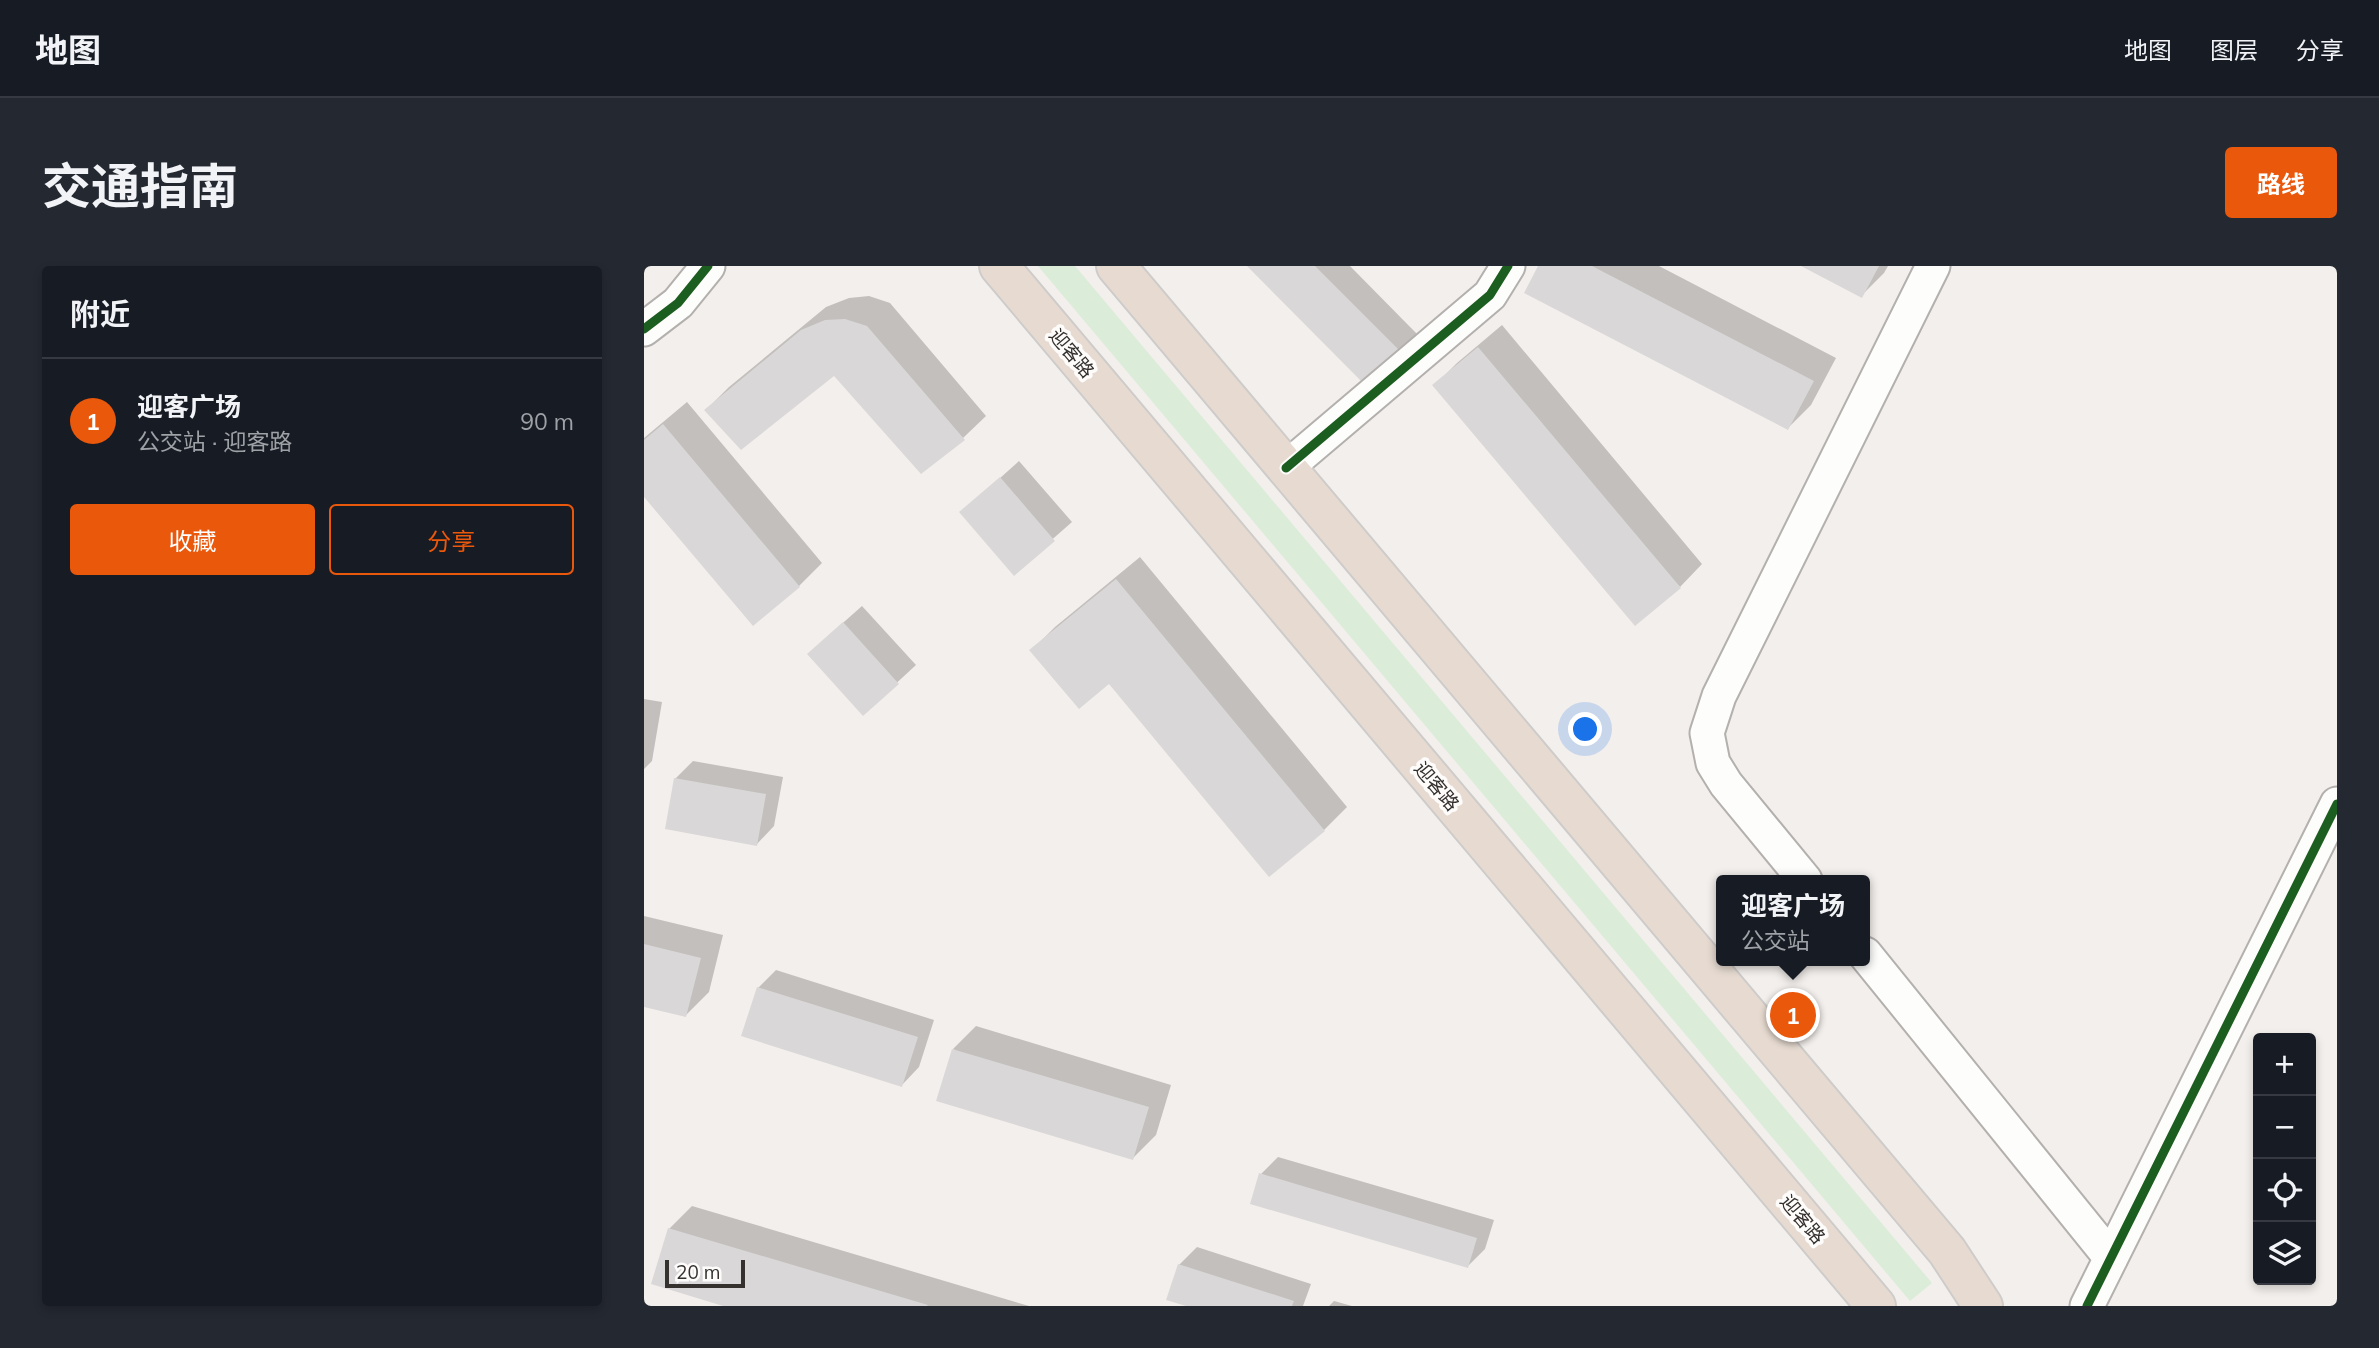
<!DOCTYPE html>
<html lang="zh">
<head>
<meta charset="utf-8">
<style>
	body { margin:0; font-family:Mulish,"Noto Sans SC",sans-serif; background:#242831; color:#f1f3f6 }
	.controls { position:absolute; right:21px; bottom:21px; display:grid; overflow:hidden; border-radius:7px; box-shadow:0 4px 10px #0003 }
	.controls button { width:63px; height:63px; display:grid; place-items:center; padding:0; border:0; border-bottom:2px solid #363941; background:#171b24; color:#f1f3f6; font:35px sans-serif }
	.scale { position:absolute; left:21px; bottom:18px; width:80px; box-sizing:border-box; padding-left:7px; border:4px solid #34312f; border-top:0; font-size:19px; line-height:24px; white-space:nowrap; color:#34312f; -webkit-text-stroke:5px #fefcfb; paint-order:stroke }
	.you { position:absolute; left:942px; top:464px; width:24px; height:24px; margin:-18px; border:5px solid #fff; border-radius:50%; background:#1a73e8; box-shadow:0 0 0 10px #1a73e833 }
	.badge { display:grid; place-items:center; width:46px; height:46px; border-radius:50%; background:#ea580c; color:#fff; font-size:23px; font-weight:700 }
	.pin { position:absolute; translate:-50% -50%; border:4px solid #fff; box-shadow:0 2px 7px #0006 }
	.popup { position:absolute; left:1072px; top:609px; width:154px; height:91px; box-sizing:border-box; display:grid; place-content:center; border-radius:7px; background:#171b24; filter:drop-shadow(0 2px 5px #0005); font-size:23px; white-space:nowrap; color:#9ea1a6 }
	.popup b { font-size:26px; color:#f1f3f6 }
	.popup::after { content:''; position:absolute; left:50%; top:100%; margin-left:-14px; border:14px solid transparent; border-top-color:#171b24 }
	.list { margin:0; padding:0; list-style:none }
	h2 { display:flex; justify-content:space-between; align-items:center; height:91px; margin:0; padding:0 28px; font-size:30px }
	h2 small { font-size:23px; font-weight:400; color:#9ea1a6 }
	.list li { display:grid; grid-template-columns:46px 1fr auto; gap:21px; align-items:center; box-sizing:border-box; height:126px; padding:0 28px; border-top:2px solid #363941 }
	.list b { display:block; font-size:26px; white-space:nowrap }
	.list p { margin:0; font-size:23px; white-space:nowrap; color:#9ea1a6 }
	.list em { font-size:23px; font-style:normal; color:#9ea1a6 }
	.actions { display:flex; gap:14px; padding:21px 28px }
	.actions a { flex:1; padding:16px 0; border:2px solid #ea580c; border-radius:7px; text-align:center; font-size:24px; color:#ea580c }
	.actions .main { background:#ea580c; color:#fff }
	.icon { flex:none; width:38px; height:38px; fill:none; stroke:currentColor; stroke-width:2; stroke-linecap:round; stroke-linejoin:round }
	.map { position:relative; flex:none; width:1693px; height:1040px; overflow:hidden; border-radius:7px }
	header { display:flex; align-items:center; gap:42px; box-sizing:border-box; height:98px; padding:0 35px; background:#171b24; border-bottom:2px solid #363941 }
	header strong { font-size:33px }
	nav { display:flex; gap:38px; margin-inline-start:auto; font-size:24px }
	.intro { display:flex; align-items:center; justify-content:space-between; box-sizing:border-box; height:168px; padding:0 42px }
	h1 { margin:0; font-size:49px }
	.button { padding:18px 32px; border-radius:7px; background:#ea580c; color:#fff; font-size:24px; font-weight:700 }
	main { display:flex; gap:42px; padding:0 42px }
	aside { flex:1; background:#171b24; border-radius:7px; box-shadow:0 4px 10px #0003 }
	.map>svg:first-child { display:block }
	.green { fill:#dbecd8 }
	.shadow { fill:#0003 }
	.building { fill:#dad7d8 }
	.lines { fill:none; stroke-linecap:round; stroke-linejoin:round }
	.minor-casing { stroke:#b3b0ae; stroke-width:37 }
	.highway-casing { stroke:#ceccca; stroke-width:42 }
	.minor { stroke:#fdfdfc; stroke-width:33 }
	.highway { stroke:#e7dbd1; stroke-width:38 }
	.cycleway-casing { stroke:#fefcfb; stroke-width:13 }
	.cycleway { stroke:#1b5e20; stroke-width:9 }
	.labels { text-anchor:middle; stroke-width:7; stroke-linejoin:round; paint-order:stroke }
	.street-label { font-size:19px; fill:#34312f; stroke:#fefcfb }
</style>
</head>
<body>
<header>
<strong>地图</strong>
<nav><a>地图</a><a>图层</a><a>分享</a></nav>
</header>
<div class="intro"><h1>交通指南</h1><a class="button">路线</a></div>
<main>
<aside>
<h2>附近<small></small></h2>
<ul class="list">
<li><span class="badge">1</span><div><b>迎客广场</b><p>公交站 · 迎客路</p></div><em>90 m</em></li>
</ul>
<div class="actions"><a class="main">收藏</a><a>分享</a></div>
</aside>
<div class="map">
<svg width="1693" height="1040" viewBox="0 0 1693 1040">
	<rect width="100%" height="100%" fill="#f3efec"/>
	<path class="green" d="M 394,0 L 431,0 L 1288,1017 L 1266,1035 Z"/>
	<path class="shadow" d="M 606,0 L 706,0 L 774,69 L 723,119 Z
		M 896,0 L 1015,0 L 1192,92 L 1167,139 L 1144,162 Z
		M 1160,0 L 1244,0 L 1240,7 L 1217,30 Z
		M 225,30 L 246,37 L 342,150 L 319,172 L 190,108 L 62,144 L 85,121 L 182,41 L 205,32 Z
		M 858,59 L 1058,298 L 1036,321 L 790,120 L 813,97 Z
		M 43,136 L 178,297 L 155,320 L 110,358 L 0,228 L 0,172 Z
		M 375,195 L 428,256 L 370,307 L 318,246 Z
		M 496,291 L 703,541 L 680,564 L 465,415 L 388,384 L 411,361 Z
		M 218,340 L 272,399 L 219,448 L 183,371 Z
		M 0,433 L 18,436 L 8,495 L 0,503 Z
		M 49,495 L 139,511 L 130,560 L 113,578 L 31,513 Z
		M 0,650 L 79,669 L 65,726 L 42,749 L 0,739 Z
		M 132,704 L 290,754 L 275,801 L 258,819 L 114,722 Z
		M 332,760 L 527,819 L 512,869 L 489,892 L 309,783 Z
		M 634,891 L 850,954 L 841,983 L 824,1000 L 617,908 Z
		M 48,940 L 385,1040 L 86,1040 L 25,963 Z
		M 553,981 L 667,1018 L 659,1040 L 548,1040 L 535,999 Z
		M 690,1035 L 708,1040 L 685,1040 Z"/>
	<path class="building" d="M 603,0 L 671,0 L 758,87 L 723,121 Z
		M 894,0 L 948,0 L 1170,115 L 1144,164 L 880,27 Z
		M 1157,0 L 1235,0 L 1218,32 Z
		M 201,53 L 223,60 L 321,174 L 277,208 L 190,110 L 97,184 L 60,144 L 157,64 L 181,54 Z
		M 834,81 L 1037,322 L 991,360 L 788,119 Z
		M 19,158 L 156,321 L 109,360 L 0,231 L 0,174 Z
		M 356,211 L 411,275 L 370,310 L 315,246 Z
		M 472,313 L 681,565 L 625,611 L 465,418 L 435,443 L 385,384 Z
		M 199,356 L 255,418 L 219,450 L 163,388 Z
		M 30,512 L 122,528 L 113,580 L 21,563 Z
		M 0,678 L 57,692 L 42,751 L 0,741 Z
		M 113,721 L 274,771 L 258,821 L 97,770 Z
		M 308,783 L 505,841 L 489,894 L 292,835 Z
		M 615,907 L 833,972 L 824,1002 L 606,938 Z
		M 24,962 L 284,1039 L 283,1040 L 79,1040 L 7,1018 Z
		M 534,998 L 650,1035 L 648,1040 L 542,1040 L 522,1034 Z"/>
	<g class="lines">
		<g class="minor-casing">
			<path id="minor" d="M 0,63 L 34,37 L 64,0
				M 642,202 L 846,29 L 864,0
				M 1161,614 L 1082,518 L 1069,497 L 1063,467 L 1075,430 L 1289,0
				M 1221,688 L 1467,992
				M 1443,1040 L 1693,538"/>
		</g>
		<g class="highway-casing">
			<path id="highway" d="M 355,0 L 1232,1040
				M 472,0 L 1303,985 L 1339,1040"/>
		</g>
		<use href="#minor" class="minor"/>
		<use href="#highway" class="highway"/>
		<g class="cycleway-casing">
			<path id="cycleway" d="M 0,63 L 34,37 L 64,0
				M 642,202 L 846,29 L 864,0
				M 1443,1040 L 1693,538"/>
		</g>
		<use href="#cycleway" class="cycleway"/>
	</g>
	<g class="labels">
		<g class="street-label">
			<text transform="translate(428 87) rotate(50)" y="7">迎客路</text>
			<text transform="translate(793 520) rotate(50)" y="7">迎客路</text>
			<text transform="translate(1159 953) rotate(50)" y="7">迎客路</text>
		</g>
	</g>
</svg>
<div class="controls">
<button>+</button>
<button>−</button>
<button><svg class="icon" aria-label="locate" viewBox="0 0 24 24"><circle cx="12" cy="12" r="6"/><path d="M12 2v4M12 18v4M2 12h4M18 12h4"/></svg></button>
<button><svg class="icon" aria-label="layers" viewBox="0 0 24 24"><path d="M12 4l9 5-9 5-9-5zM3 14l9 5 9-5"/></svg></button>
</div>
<div class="scale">20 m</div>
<div class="you"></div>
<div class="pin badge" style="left:1149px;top:749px">1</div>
<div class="popup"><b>迎客广场</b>公交站</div>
</div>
</main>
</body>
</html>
